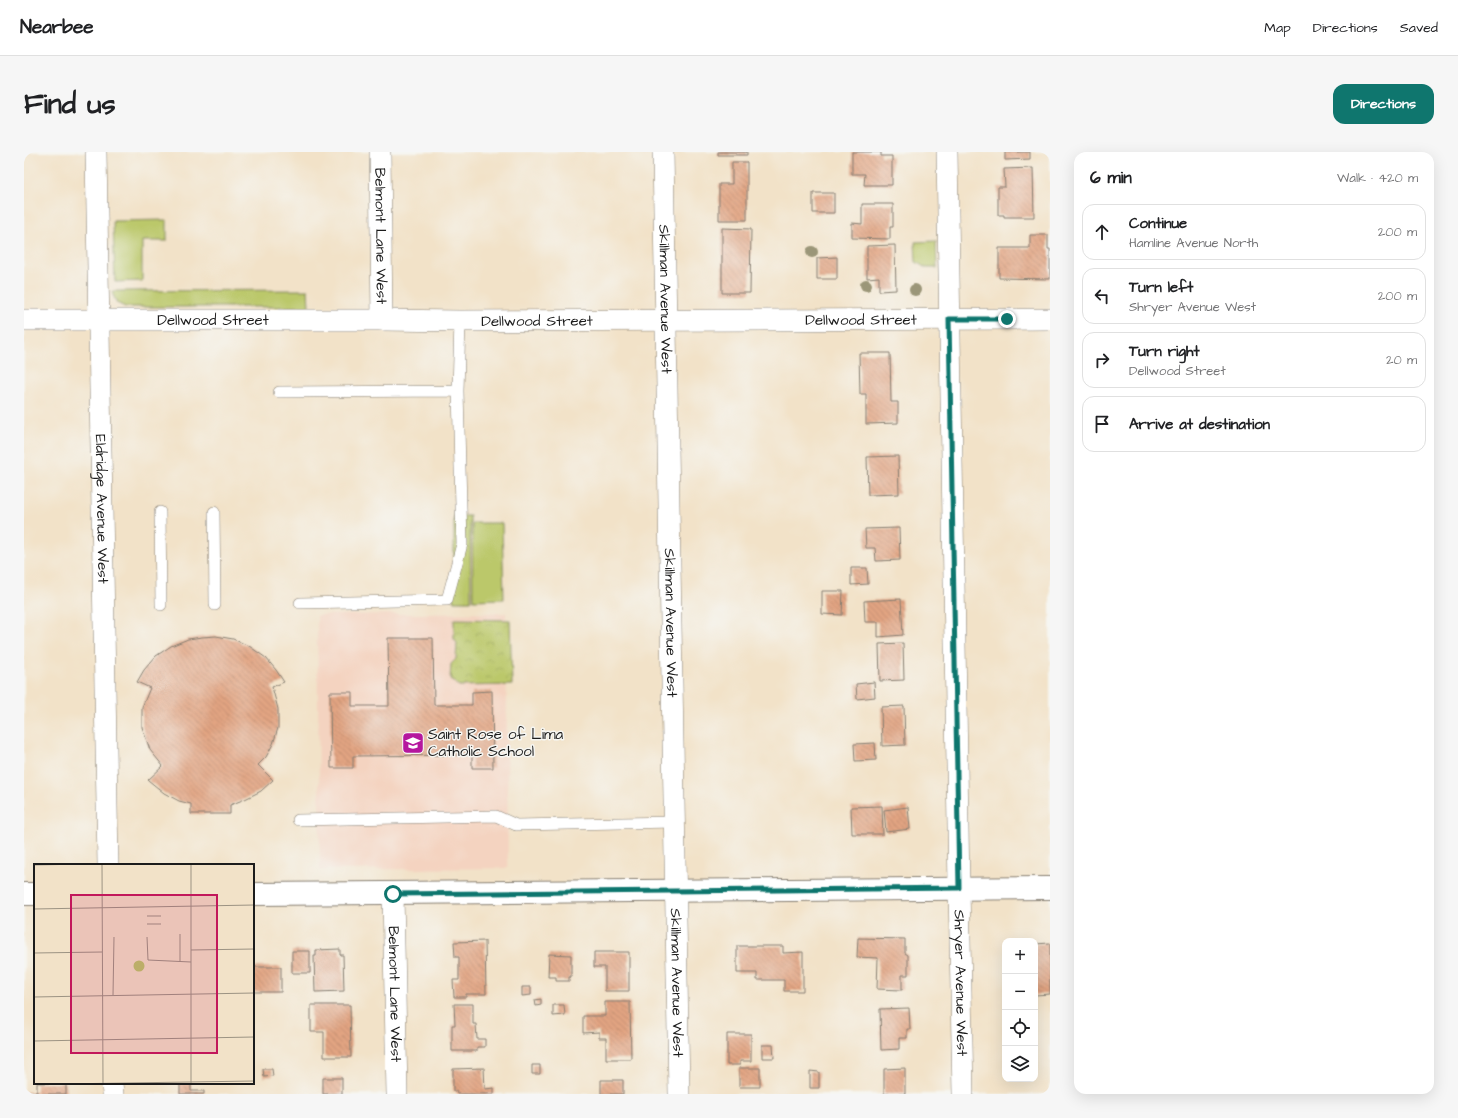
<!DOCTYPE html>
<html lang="en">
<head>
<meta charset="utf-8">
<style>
	body { margin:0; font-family:"Architects Daughter",sans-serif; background:#f6f6f6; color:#202124 }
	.controls { position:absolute; right:12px; bottom:12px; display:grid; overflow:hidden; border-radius:8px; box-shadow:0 4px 16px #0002 }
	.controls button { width:36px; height:36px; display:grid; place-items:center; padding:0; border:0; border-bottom:1px solid #e0e0e0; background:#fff; color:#202124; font:20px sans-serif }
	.stop { position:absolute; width:12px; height:12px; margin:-9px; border:3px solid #0f766e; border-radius:50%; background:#fff }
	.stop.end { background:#0f766e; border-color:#fff; box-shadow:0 1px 4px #0008 }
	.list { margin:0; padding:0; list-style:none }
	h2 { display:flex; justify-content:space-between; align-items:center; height:52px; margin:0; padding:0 16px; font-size:17px }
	h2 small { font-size:13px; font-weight:400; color:#757577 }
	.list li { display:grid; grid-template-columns:26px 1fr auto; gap:12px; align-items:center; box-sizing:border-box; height:56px; margin:0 8px 8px; padding:0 8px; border:1px solid #e0e0e0; border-radius:12px }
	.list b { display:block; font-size:15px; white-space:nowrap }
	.list p { margin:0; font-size:13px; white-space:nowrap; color:#757577 }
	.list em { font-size:13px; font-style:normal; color:#757577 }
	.icon { flex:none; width:22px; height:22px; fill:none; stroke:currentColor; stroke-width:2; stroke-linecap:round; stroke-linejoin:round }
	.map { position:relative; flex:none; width:1026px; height:942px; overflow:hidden; border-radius:12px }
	header { display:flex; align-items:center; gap:24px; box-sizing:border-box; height:56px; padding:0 20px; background:#fff; border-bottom:1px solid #e0e0e0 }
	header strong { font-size:19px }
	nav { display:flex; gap:22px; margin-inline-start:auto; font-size:14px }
	.intro { display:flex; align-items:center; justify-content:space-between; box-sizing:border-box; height:96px; padding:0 24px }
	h1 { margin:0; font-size:28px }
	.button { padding:10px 18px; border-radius:12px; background:#0f766e; color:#fff; font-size:14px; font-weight:700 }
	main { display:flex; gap:24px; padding:0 24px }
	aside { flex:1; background:#fff; border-radius:12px; box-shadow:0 4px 16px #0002 }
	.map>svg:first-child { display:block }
	.built { fill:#f4d3c0 }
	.park { fill:url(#park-crowns); stroke:#6c7243 }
	.garden { fill:#bbc86a; stroke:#6c7243 }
	.building { fill:url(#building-back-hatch) }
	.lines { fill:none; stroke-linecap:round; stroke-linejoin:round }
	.service-casing { stroke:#877f72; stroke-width:12 }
	.minor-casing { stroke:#877f72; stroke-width:22 }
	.tertiary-casing { stroke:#877f72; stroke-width:24 }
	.service { stroke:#fff; stroke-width:11 }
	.minor { stroke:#fff; stroke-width:21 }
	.tertiary { stroke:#fff; stroke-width:22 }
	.tree { fill:#9b9678 }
	.route { stroke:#0f766e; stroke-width:5 }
	.labels { text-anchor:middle; stroke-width:3; stroke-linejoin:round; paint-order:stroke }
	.street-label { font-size:15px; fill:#1c1c1c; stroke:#f6f6f2 }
	.poi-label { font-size:15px; fill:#1c1c1c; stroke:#f6f6f2; text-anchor:start }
	.inset-road { fill:none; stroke:#9c9383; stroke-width:1 }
	.view { fill:#c2185b; fill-opacity:0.15; stroke:#c2185b; stroke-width:2 }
	.inset-edge { fill:none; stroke:#1c1c1c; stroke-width:2 }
</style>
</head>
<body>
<header>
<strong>Nearbee</strong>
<nav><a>Map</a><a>Directions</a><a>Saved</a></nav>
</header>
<div class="intro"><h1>Find us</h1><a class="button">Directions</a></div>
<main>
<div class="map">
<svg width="1026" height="942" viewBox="0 0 1026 942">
	<defs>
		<pattern id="park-crowns" width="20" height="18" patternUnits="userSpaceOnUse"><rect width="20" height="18" fill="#bbc86a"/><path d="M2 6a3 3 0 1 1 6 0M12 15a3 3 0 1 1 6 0" fill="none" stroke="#a0ab5b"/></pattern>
		<pattern id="building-back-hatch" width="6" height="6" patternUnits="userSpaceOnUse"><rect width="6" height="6" fill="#e2a482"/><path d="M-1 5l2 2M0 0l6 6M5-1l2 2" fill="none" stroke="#b6856a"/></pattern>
	</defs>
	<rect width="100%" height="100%" fill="#f6f6f2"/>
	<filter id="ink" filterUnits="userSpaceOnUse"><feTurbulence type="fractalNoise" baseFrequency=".025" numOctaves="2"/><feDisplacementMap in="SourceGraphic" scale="8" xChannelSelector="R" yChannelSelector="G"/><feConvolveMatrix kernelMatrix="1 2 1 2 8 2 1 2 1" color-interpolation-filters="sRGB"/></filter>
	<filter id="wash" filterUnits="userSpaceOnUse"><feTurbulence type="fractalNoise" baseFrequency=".012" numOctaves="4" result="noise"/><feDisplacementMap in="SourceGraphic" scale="16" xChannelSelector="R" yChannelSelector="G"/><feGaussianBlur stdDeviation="0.9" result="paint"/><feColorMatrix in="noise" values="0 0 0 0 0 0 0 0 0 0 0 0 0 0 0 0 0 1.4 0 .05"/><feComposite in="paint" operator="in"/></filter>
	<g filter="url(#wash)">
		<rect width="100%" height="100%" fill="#f2e2c8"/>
		<path class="built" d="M 482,461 L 484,716 L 296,718 L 293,463 Z"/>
		<path class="park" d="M 430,467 L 486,468 L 488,533 L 435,534 L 426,527 L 427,512 L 432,507 L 433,491 L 430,487 Z"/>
		<path class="garden" d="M 143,68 L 143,89 L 118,89 L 118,129 L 91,130 L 89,69 Z
			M 912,89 L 913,116 L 902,116 L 892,110 L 891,90 Z
			M 284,138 L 285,155 L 101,155 L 93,151 L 89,143 L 89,139 Z
			M 430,364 L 446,364 L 447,449 L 430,449 Z
			M 448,371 L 478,371 L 480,447 L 449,448 Z"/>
		<g id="blocks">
			<path class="building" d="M 694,0 L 723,0 L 723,3 L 694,3 Z
				M 828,0 L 857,0 L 857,4 L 868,4 L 868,33 L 840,33 L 841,22 L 828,22 Z
				M 981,0 L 1006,0 L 1006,7 L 981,8 Z
				M 708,10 L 723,10 L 723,68 L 695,68 L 695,32 L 708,32 Z
				M 1009,16 L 1010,65 L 980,65 L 980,63 L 974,63 L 974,35 L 981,35 L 980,17 Z
				M 789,41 L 810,41 L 810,61 L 789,61 Z
				M 838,52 L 869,52 L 869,75 L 866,75 L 866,87 L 828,86 L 828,71 L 838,72 Z
				M 698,76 L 727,77 L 726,141 L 698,141 Z
				M 1006,83 L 1024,83 L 1024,97 L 1026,97 L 1026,127 L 975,126 L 975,96 L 1006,96 Z
				M 871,93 L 872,138 L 855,139 L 855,125 L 843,126 L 843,94 Z
				M 813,105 L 813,127 L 793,127 L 793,106 Z
				M 835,201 L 866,201 L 867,250 L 874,250 L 874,271 L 842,272 L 842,242 L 836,242 Z
				M 874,304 L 875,342 L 844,343 L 843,305 Z
				M 875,376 L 876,408 L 852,409 L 851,396 L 842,396 L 841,377 Z
				M 827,416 L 843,416 L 844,432 L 827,433 Z
				M 798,439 L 819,439 L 818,463 L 798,462 Z
				M 877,447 L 879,483 L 854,485 L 854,470 L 841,470 L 840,449 Z
				M 192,484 L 209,487 L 225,494 L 242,506 L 252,518 L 260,530 L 248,535 L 254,557 L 254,576 L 249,592 L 242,605 L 234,613 L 249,628 L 237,639 L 221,647 L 206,653 L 206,662 L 167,662 L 167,652 L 155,649 L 140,641 L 124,628 L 139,614 L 126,598 L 118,575 L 118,555 L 126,536 L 113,530 L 120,518 L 132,504 L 147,494 L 164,487 L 178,485 Z
				M 364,486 L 409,486 L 410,553 L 448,553 L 448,540 L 468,539 L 469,616 L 448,616 L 448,603 L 329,604 L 329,616 L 307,616 L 306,540 L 328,540 L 328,554 L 365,554 Z
				M 879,491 L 880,528 L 856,529 L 855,492 Z
				M 850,530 L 851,545 L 833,547 L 832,532 Z
				M 880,554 L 881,593 L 858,594 L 857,555 Z
				M 851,591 L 852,608 L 831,609 L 830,592 Z
				M 858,654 L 859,682 L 828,682 L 827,655 Z
				M 884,655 L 886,677 L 862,680 L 860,658 Z
				M 834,786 L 881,787 L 881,801 L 884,803 L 884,823 L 878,823 L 878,838 L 853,837 L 854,806 L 833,805 Z
				M 461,789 L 462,842 L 442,842 L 442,845 L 430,845 L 429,828 L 435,828 L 435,805 L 431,805 L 430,790 Z
				M 1026,791 L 1026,842 L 1011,843 L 1011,792 Z
				M 713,794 L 759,794 L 759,801 L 779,800 L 779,839 L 760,839 L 760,828 L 733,828 L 733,821 L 713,821 Z
				M 316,797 L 316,803 L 319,803 L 320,839 L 291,840 L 290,804 L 292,804 L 292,798 Z
				M 268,799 L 286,799 L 286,821 L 268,821 Z
				M 570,800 L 605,800 L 605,839 L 581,839 L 581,815 L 570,815 Z
				M 525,802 L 547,803 L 547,825 L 545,825 L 545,829 L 532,829 L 532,825 L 524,825 Z
				M 229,815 L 257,815 L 257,840 L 229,840 Z
				M 498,835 L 507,835 L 507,843 L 498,844 Z
				M 517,847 L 517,853 L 512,854 L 511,848 Z
				M 581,850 L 606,850 L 607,907 L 582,907 L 582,886 L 575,886 L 575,880 L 559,881 L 559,864 L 581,864 Z
				M 430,852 L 449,852 L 449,872 L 452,872 L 453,887 L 461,887 L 461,895 L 453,895 L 453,899 L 428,899 L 428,873 L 431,873 Z
				M 287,853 L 326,853 L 327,905 L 300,905 L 300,880 L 287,880 Z
				M 529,853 L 540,853 L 541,863 L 529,864 Z
				M 885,856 L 886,877 L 883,877 L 883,886 L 875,886 L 875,897 L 857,898 L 856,857 Z
				M 703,882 L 727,882 L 727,909 L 716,909 L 716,913 L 703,913 Z
				M 738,893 L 749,893 L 750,906 L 738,906 Z
				M 508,913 L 516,913 L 516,922 L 508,922 Z
				M 460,916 L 461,937 L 470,936 L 470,942 L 433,942 L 432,939 L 429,939 L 429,917 Z
				M 715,916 L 736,916 L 736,935 L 715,935 Z
				M 881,916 L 881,942 L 860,942 L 860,917 Z
				M 239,917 L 248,917 L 249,924 L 240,925 Z
				M 786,919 L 795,920 L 795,936 L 786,936 Z
				M 299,926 L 318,926 L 318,942 L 299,942 Z
				M 577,928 L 599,928 L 599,942 L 577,942 Z
				M 13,931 L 42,931 L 42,942 L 0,942 L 0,940 L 13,940 Z
				M 156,931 L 167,931 L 167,939 L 180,939 L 180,942 L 156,942 Z"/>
		</g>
	</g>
	<g filter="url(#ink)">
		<use href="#blocks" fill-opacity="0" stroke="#877f72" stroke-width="1"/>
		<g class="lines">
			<g class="service-casing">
				<path id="service" d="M 255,240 L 434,239
					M 136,360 L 137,453
					M 190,360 L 191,453
					M 276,451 L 423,448 L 438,392 L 434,239 L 436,169
					M 274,668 L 472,664 L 492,673 L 651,670"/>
			</g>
			<g class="minor-casing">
				<g id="minor">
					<path id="s1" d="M 72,0 L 84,713"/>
					<path id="s2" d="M 356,0 L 358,168"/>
					<path id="s3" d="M 639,0 L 655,942"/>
					<path id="s4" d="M 923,0 L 935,736 L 939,942"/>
					<path id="s5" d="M 0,168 L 358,168 L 436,169 L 1026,167"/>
					<path id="s6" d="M 369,742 L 373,942"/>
					<path d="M 88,931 L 89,942"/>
				</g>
			</g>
			<g class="tertiary-casing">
				<path id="tertiary" d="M 0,742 L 11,742
					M 229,742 L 1026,736"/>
			</g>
			<use href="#service" class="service"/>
			<use href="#minor" class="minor"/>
			<use href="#tertiary" class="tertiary"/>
		</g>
		<g class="tree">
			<circle cx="788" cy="100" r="6"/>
			<circle cx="842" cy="133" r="6"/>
			<circle cx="891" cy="138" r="6"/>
		</g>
	</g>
	<g class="lines" filter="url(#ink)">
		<path class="route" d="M 369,742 L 935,736 L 925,167 L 983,167"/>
	</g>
	<defs>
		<g id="school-square" transform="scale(1.15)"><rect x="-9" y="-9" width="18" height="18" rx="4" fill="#b5179e" stroke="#f6f6f2"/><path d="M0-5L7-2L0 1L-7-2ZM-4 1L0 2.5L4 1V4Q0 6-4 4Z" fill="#fff"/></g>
	</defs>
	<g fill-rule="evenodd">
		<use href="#school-square" x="389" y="591"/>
	</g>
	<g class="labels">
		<g class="street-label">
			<text dy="5" stroke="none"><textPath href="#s2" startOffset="84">Belmont Lane West</textPath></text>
			<text dy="5" stroke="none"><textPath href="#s3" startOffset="147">Skillman Avenue West</textPath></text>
			<text dy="5" stroke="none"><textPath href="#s5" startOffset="837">Dellwood Street</textPath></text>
			<text dy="5" stroke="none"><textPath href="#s5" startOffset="189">Dellwood Street</textPath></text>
			<text dy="5" stroke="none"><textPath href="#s5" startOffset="513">Dellwood Street</textPath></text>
			<text dy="5" stroke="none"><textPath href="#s1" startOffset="357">Eldridge Avenue West</textPath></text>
			<text dy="5" stroke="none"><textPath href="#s3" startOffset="471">Skillman Avenue West</textPath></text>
			<text dy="5" stroke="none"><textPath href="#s3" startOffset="831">Skillman Avenue West</textPath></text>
			<text dy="5" stroke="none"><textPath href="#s4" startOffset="831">Shryer Avenue West</textPath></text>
			<text dy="5" stroke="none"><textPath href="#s6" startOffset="100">Belmont Lane West</textPath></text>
		</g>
		<g class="poi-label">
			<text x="404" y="587">Saint Rose of Lima<tspan x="404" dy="17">Catholic School</tspan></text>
		</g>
	</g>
	<g transform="translate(10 712)">
		<rect width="220" height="220" fill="#f2e2c8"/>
		<path d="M99.5 102a5.5 5.5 0 1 1 11 0a5.5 5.5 0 1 1-11 0Z" fill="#bbc86a"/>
		<path class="inset-road" d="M 68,0 L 69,220M 157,0 L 157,220M 0,1 L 51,0M 0,45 L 220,41M 113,52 L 127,52M 113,60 L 127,60M 146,70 L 146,98M 113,73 L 114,96 L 157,98M 157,86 L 220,85M 0,89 L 68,88M 79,131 L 80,73M 0,133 L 220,129M 0,177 L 220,173M 26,220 L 220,217"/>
		<path class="view" d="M 37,31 L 183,31 L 183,189 L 37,189 Z"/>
		<rect width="220" height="220" class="inset-edge"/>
	</g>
</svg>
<div class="controls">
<button>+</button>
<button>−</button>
<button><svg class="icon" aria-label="locate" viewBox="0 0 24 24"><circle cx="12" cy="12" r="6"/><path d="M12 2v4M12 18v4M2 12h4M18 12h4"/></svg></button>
<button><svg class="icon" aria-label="layers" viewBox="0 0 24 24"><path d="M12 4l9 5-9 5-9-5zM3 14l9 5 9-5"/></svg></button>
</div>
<div class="stop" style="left:369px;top:742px"></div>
<div class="stop end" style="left:983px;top:167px"></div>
</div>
<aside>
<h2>6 min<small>Walk · 420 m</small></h2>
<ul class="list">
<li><svg class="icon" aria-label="ahead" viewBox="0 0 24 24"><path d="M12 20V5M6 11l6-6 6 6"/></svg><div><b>Continue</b><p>Hamline Avenue North</p></div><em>200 m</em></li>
<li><svg class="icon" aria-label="left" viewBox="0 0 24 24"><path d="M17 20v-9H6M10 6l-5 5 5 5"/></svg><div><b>Turn left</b><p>Shryer Avenue West</p></div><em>200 m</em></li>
<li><svg class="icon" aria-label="right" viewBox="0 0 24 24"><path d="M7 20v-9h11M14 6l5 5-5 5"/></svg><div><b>Turn right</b><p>Dellwood Street</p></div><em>20 m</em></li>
<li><svg class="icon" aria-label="arrive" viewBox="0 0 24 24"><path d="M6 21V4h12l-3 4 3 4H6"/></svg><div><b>Arrive at destination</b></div></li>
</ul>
</aside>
</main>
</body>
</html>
